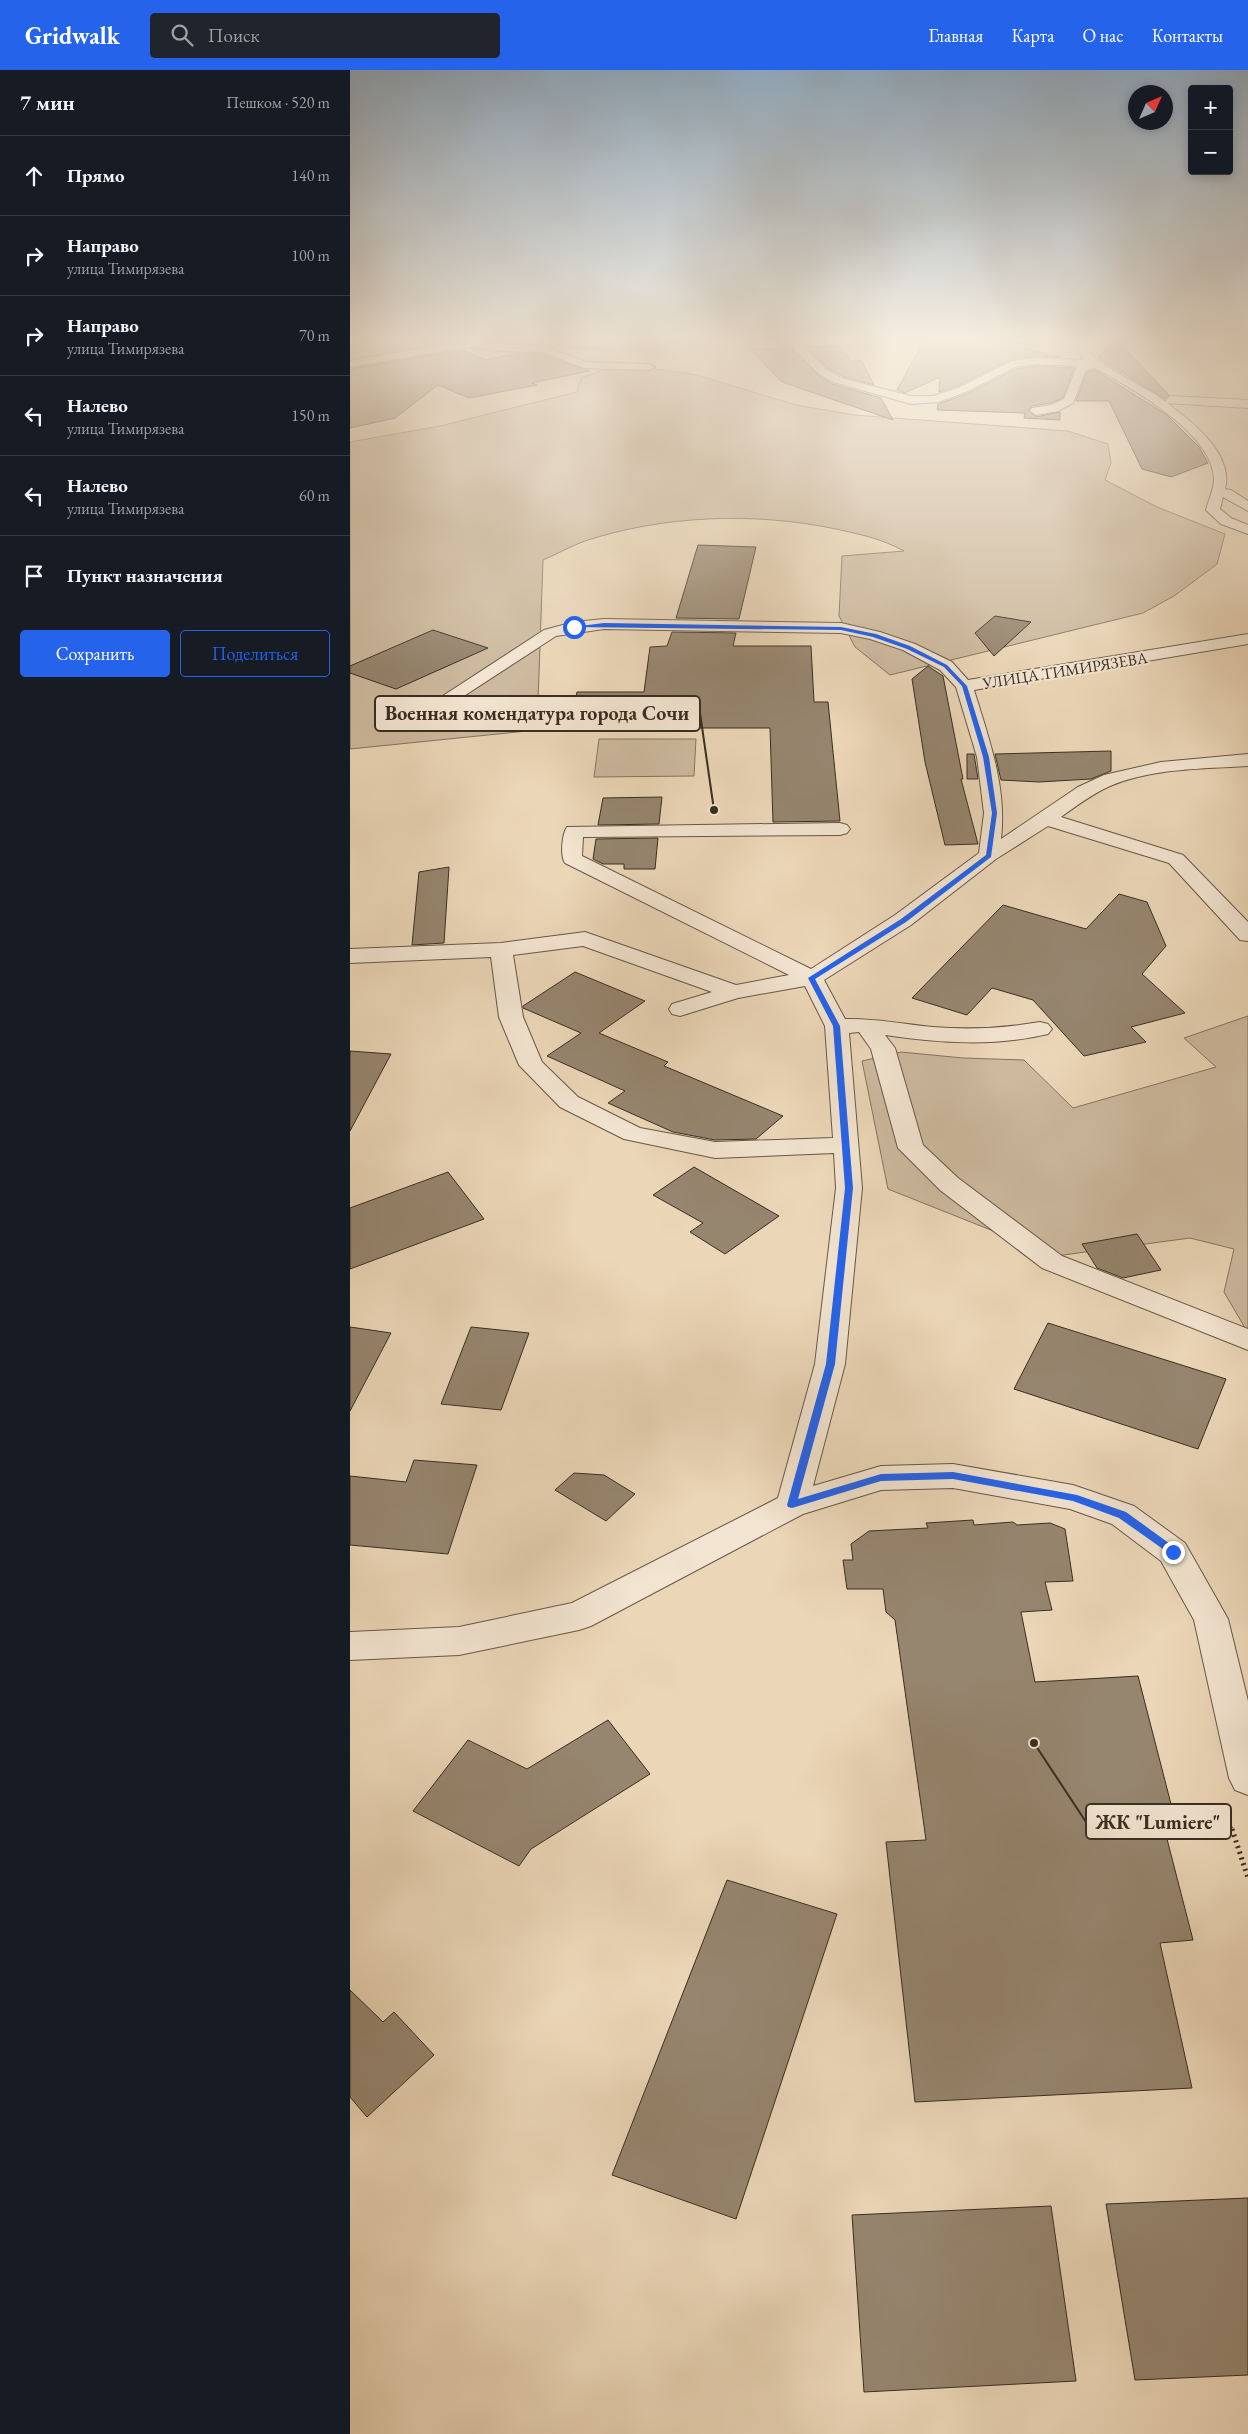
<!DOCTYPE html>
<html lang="ru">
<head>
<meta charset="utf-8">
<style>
	body { margin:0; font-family:"EB Garamond",serif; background:#20242c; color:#f1f3f6 }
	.controls { position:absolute; right:15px; top:15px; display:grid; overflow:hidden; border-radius:5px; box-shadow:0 2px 12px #0003 }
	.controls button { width:45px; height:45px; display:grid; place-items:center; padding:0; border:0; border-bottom:1px solid #363941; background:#171b24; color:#f1f3f6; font:25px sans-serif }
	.compass { position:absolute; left:778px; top:15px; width:45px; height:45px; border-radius:50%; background:#171b24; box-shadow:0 2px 12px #0003; rotate:45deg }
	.stop { position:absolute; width:15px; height:15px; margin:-11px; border:4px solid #2563eb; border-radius:50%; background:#fff }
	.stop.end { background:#2563eb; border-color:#fff; box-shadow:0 1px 5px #0008 }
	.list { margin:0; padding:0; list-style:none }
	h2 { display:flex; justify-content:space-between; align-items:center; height:65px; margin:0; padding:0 20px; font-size:21px }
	h2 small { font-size:16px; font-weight:400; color:#9ea1a6 }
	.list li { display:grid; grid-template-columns:32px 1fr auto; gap:15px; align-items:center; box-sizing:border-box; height:80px; padding:0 20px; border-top:1px solid #363941 }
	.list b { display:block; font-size:19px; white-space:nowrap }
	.list p { margin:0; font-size:16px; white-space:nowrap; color:#9ea1a6 }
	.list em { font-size:16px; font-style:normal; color:#9ea1a6 }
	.actions { display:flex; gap:10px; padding:15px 20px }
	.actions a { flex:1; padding:11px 0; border:1px solid #2563eb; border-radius:5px; text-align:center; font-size:18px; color:#2563eb }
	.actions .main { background:#2563eb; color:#fff }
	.icon { flex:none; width:28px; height:28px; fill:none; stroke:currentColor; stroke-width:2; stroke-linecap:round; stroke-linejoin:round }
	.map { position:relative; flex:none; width:898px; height:2364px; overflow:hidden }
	header { display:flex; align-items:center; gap:30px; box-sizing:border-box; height:70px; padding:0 25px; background:#2563eb; color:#fff }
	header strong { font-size:24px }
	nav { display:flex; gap:28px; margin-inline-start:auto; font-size:18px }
	.search { width:350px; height:45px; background:#20242c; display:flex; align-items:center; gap:12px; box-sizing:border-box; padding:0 18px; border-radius:5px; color:#9ea1a6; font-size:19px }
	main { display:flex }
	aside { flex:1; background:#171b24 }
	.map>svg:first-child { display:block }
	.green { fill:#cdb99e; stroke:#837460 }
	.building { fill:#96856f; stroke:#392e22 }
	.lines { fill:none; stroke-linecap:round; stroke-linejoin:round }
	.minor-casing { stroke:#665847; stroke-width:2 }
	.path-far1 { stroke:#392e22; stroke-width:4; stroke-dasharray:1 3; stroke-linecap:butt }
	.path { stroke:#392e22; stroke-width:5; stroke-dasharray:2 4; stroke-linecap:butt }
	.minor { fill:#f2e4d0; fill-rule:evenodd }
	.route { fill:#2563eb }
	.labels { text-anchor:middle; stroke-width:4; stroke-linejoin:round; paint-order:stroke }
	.far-street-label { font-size:16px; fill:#392e22; stroke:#f2e4d0 }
	.leader { fill:none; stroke:#392e22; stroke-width:2 }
	.callout-dot { fill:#392e22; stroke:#f2e4d0; stroke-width:2 }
	.callout { fill:#f2e4d0; stroke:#392e22; stroke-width:2 }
	.callout-label { font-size:20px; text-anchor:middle; font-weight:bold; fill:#392e22 }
</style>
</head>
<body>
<header>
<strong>Gridwalk</strong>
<div class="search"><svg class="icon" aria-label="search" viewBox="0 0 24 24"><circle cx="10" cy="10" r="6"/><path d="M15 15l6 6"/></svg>Поиск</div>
<nav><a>Главная</a><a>Карта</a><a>О нас</a><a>Контакты</a></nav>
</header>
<main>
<aside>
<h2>7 мин<small>Пешком · 520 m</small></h2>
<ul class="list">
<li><svg class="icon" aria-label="ahead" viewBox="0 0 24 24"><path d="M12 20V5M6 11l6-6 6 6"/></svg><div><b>Прямо</b></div><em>140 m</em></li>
<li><svg class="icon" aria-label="right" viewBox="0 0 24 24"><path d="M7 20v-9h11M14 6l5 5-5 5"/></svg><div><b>Направо</b><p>улица Тимирязева</p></div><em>100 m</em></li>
<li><svg class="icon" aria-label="right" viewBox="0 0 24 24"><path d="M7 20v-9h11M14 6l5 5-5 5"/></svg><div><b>Направо</b><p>улица Тимирязева</p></div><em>70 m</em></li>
<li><svg class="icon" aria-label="left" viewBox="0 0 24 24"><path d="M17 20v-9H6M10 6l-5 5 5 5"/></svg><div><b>Налево</b><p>улица Тимирязева</p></div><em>150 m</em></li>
<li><svg class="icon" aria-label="left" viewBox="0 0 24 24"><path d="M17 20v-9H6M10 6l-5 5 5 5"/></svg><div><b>Налево</b><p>улица Тимирязева</p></div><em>60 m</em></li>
<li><svg class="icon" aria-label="arrive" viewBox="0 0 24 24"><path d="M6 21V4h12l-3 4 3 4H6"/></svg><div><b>Пункт назначения</b></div></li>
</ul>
<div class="actions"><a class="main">Сохранить</a><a>Поделиться</a></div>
</aside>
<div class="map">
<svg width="898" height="2364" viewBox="0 0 898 2364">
	<rect width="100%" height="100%" fill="#ebd6b7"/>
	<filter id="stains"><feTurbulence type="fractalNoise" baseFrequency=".004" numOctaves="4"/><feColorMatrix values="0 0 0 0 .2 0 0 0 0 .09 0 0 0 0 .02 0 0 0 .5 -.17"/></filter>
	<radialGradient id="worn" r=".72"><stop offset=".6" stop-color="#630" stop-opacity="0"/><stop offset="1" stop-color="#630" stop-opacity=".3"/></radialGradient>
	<path class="green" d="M 0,267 L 270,267 C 252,287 229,278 206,275 C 136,267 68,278 0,289 Z
		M 271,294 L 347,305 L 446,335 L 504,345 L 718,361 L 758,374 L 761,393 L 755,410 L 807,437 L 875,464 L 867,494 L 824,526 L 793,543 L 540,605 L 505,577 L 489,546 L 492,486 L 554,481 C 530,468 512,465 486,459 C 405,442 314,445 235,471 C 221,476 207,484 193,490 L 187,660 L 0,679 L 0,372 L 90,356 L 227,322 L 231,308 Z
		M 249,669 L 346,669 L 344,706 L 244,707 Z
		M 898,946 L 898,1263 L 874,1222 L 884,1179 L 840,1168 L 706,1186 L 538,1119 L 512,991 L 551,982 L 613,988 L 674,990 L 723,1038 L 866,997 L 834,968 Z"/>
	<path class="building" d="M 576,267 L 673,272 L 669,277 L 711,287 L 687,286 L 662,289 L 607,316 L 589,322 L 590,307 L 555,323 L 547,320 Z
		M 766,269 L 819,325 L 815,329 L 748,287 Z
		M 489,276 L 502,291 L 512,291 L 524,315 L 492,306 L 478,298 L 457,277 Z
		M 442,278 L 468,305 L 482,314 L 531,328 L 543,350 L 432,312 L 400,279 Z
		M 112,280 L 135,290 L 169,283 L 190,284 L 239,301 L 182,313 L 187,315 L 119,328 L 88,315 L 45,348 L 0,358 L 0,299 Z
		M 687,296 L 724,298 L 713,328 L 700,333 L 682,336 L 678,340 L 686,347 L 710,342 L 710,350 L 674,348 L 675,343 L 587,340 L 588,334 L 617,324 L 666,299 Z
		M 745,300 L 817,345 L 849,377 L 858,393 L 821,407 L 792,399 L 759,331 L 726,331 L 737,302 Z
		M 348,475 L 406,477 L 389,549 L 326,548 Z
		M 645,546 L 681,552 L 644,586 L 625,563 Z
		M 83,560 L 138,578 L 46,619 L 0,603 L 0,596 Z
		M 322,562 L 386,563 L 383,576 L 461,576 L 464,632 L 478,632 L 490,751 L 423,752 L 420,658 L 219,658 L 227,622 L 294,622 L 300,577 L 317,576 Z
		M 578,596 L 593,606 L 613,709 L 611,709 L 628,774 L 595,775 L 575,692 L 562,609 Z
		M 761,681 L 761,701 L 741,709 L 689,712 L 651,710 L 645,684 Z
		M 617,684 L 624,684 L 628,709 L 617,709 Z
		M 312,727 L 309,754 L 248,755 L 253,728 Z
		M 308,768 L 305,799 L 274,799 L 274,794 L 253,794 L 243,789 L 246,769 Z
		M 99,797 L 94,873 L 62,875 L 69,802 Z
		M 769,824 L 797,832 L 816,876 L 792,904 L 835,943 L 781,957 L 796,972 L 734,986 L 683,930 L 642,918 L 617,945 L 562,928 L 653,835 L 736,859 Z
		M 225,902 L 295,931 L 249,963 L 318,992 L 314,996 L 433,1046 L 406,1069 L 365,1070 L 323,1062 L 258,1033 L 275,1021 L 197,986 L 231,963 L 173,938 L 173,936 Z
		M 0,981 L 41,984 L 0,1061 Z
		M 344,1097 L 429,1146 L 375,1184 L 340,1162 L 353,1153 L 303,1125 Z
		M 98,1102 L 134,1149 L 0,1199 L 0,1138 Z
		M 787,1164 L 811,1200 L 773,1208 L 747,1198 L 732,1174 Z
		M 698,1253 L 876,1309 L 848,1379 L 664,1319 Z
		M 0,1257 L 41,1263 L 0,1341 Z
		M 121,1257 L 179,1263 L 151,1340 L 91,1334 Z
		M 64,1390 L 127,1395 L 98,1484 L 0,1475 L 0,1406 L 56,1412 Z
		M 224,1403 L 254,1405 L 285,1424 L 256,1451 L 205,1420 Z
		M 623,1450 L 624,1455 L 663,1452 L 667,1455 L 700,1453 L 715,1459 L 723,1511 L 695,1512 L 702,1540 L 671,1542 L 685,1612 L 788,1606 L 821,1734 L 808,1734 L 843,1870 L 810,1873 L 842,2018 L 565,2032 L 536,1772 L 576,1770 L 545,1550 L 536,1542 L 533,1519 L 497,1519 L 493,1490 L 503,1490 L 501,1474 L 519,1461 L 578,1458 L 576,1453 Z
		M 258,1650 L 300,1704 L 181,1779 L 169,1796 L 63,1741 L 118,1670 L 177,1699 Z
		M 377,1810 L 487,1844 L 386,2149 L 262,2105 Z
		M 0,1920 L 33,1952 L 44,1942 L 84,1985 L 17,2047 L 0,2027 Z
		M 898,2128 L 898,2305 L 785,2310 L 756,2134 Z
		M 701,2136 L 726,2311 L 514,2322 L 502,2145 Z"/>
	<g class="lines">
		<g class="minor-casing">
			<path id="minor" d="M 8,267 L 23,267 L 0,277 L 0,270 Z
				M 438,267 L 448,267 L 453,276 L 477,300 L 491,308 L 561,326 L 583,326 L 608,318 L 662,291 L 687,288 L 734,290 L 719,267 L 729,267 C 738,293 793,314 816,332 L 817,328 L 821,326 L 898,330 L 898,338 L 817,333 C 842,351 884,384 875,419 L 881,420 L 898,431 L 898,441 L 873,427 L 870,439 L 881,448 L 898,455 L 898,464 L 871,454 L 856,440 C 858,431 864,419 864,410 C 864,363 781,318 745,298 L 736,300 L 723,333 L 708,341 L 686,345 L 680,341 L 682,338 L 701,335 L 714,329 L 727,296 L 687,294 L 665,297 L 616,322 L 588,332 L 561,334 L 483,312 L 469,304 L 445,280 Z
				M 131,268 L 135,269 L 135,273 L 194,276 L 236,292 L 299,294 L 305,297 L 299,300 L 234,298 L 192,282 L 151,281 L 118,277 L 0,297 L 0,291 Z
				M 254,549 L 491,553 L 530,562 L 565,574 L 602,592 L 618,610 L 898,564 L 898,574 L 624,620 C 639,669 657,717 651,769 L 728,717 L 754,705 L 811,692 L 898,684 L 898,696 C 852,699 803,698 760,716 C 742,724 726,736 711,747 L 833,785 L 898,852 L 898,871 L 890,870 L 819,793 L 698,756 L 646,789 L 561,855 L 474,910 L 495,949 C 524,948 553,954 583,957 C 619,960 654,958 690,952 L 698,954 L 702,959 L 698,964 C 644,977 589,973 535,965 L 545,978 L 573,1075 L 608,1108 L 712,1186 L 898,1259 L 898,1280 L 692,1198 L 590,1120 L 548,1078 L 521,979 L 509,962 L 499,963 L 512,1118 L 495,1294 L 463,1416 L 531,1396 L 603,1394 L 723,1415 L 784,1436 L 835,1473 L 878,1549 L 898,1631 L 898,1725 L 885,1720 L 879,1708 L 844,1550 L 811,1491 L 762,1454 L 720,1439 L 603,1418 L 531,1420 L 453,1444 L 241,1556 L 229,1560 L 109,1585 L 0,1590 L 0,1562 L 109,1557 L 222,1533 L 428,1428 L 465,1294 L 486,1118 L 484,1083 L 365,1088 L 274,1069 L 210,1037 L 169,995 L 149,947 L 141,887 L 0,893 L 0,879 L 151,873 L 235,862 L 386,915 L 439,905 L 215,793 C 210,786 212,764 217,757 L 490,753 L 497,755 L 500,759 L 497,763 L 490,765 L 233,767 L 232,786 L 461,899 L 545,845 L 629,783 L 634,743 L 627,687 L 606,617 L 590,600 L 553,580 L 520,569 L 491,563 L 254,559 L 206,566 L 100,635 L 88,635 L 85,631 L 194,560 L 224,552 ZM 233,876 L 362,922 L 322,934 L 319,939 L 322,944 L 330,946 L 388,928 L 455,916 L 475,956 L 483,1068 L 365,1072 L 290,1058 L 228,1027 L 192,992 L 173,947 L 163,885 Z"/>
		</g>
		<path class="path-far1" d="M 875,1738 L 882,1760"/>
		<path class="path" d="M 882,1759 L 898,1808"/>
		<use href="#minor" class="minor"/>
	</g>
	<linearGradient id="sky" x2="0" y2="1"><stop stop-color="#91abc0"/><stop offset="0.45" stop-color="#f6eddf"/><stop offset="1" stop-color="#f6eddf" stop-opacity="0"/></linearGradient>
	<rect width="898" height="598" fill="url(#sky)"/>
	<path class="route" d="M 254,553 L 491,557 L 526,564 L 560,576 L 597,595 L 617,616 L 639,687 L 647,743 L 641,787 L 556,852 L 465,909 L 490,956 L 503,1118 L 485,1294 L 448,1429 L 531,1404 L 603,1402 L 727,1425 L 776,1442 L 827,1479 L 827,1484 L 820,1484 L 769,1448 L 723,1431 L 603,1409 L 531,1411 L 442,1438 L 438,1437 L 437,1435 L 476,1294 L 495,1118 L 483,956 L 458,908 L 551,849 L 636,785 L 642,743 L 633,687 L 612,616 L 594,597 L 557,579 L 523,567 L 491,560 L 222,557 Z"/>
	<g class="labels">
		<g class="far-street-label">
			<text transform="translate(715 600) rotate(-9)" y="6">УЛИЦА ТИМИРЯЗЕВА</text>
		</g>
	</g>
	<path class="leader" d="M364 740L350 643M684 1673L736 1752"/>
	<g class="callout-dot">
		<circle cx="364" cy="740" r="5"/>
		<circle cx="684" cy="1673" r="5"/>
	</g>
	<g class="callout">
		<rect x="25" y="626" width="325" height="35" rx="5"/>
		<rect x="736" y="1734" width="145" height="35" rx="5"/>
	</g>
	<g class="callout-label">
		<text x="187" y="650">Военная комендатура города Сочи</text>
		<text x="808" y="1759">ЖК "Lumiere"</text>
	</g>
	<rect width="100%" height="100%" filter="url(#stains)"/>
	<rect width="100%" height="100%" fill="url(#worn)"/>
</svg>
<div class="controls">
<button>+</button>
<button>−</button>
</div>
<svg class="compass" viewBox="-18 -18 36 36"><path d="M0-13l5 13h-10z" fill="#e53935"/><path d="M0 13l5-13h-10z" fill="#9ea1a6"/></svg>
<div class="stop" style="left:224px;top:557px"></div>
<div class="stop end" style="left:823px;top:1482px"></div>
</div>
</main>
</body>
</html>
